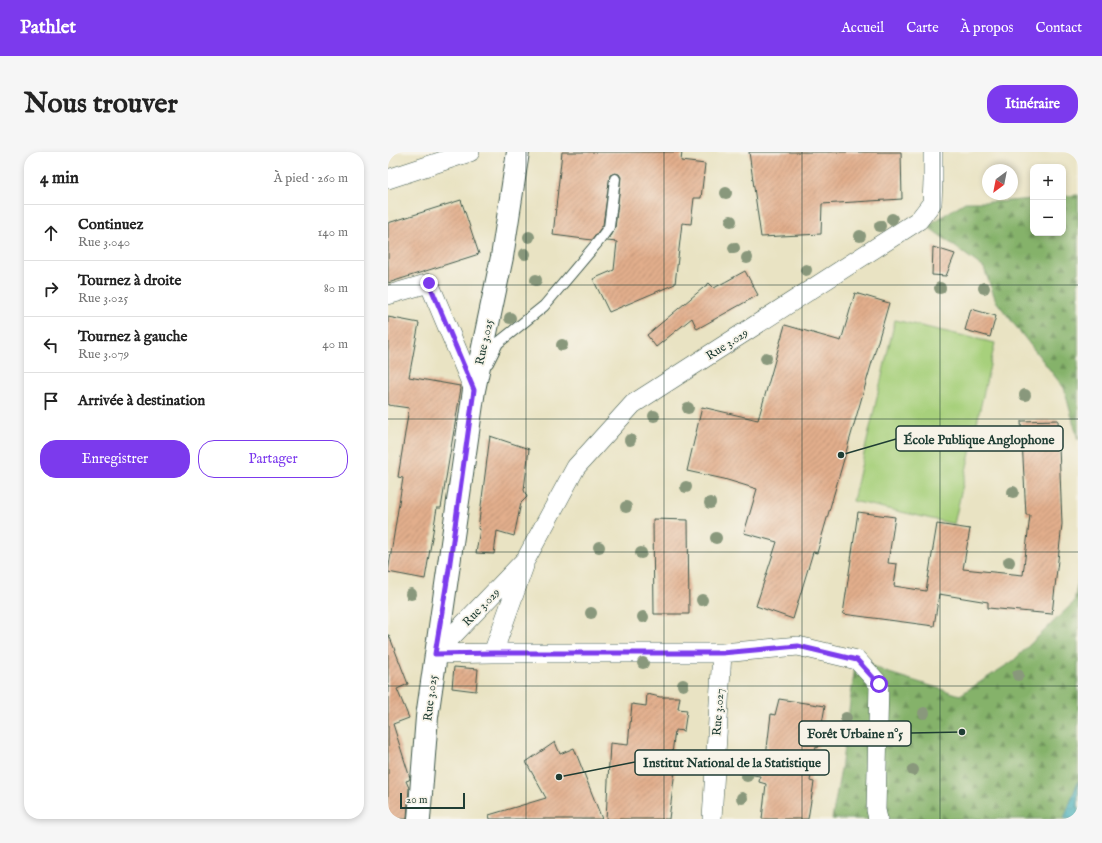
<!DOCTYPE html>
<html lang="fr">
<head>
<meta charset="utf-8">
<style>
	body { margin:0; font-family:"IM FELL English",serif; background:#f6f6f6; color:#222 }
	.controls { position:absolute; right:12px; top:12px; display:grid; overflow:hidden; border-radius:8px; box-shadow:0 2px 6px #0003 }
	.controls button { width:36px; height:36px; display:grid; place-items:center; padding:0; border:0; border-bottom:1px solid #e0e0e0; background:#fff; color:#222; font:20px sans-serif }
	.compass { position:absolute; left:594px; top:12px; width:36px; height:36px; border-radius:50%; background:#fff; box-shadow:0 2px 6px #0003; rotate:212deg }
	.scale { position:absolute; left:12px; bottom:10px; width:65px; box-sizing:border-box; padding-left:4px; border:2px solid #1f3d34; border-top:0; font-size:11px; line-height:14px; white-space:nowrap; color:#1f3d34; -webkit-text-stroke:3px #f7f3e8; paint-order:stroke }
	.stop { position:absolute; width:12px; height:12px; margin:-9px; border:3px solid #7c3aed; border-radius:50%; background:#fff }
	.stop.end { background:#7c3aed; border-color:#fff; box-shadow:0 1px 4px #0008 }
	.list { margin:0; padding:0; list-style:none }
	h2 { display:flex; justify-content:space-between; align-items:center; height:52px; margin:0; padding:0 16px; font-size:17px }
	h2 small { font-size:13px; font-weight:400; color:#767676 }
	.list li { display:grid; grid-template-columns:26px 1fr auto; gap:12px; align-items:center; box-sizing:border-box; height:56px; padding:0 16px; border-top:1px solid #e0e0e0 }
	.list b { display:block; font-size:15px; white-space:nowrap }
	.list p { margin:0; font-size:13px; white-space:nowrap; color:#767676 }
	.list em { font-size:13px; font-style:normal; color:#767676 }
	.actions { display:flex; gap:8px; padding:12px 16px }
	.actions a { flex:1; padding:9px 0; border:1px solid #7c3aed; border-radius:16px; text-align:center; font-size:14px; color:#7c3aed }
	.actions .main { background:#7c3aed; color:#fff }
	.icon { flex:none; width:22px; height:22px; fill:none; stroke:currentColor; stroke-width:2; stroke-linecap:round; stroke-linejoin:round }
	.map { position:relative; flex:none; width:690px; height:667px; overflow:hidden; border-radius:16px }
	header { display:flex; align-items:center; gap:24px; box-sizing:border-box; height:56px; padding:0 20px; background:#7c3aed; color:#fff }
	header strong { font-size:19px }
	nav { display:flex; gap:22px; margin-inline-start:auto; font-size:14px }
	.intro { display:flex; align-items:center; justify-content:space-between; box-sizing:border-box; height:96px; padding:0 24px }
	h1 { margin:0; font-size:28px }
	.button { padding:10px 18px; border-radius:16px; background:#7c3aed; color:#fff; font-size:14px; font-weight:700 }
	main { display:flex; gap:24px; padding:0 24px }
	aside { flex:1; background:#fff; border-radius:16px; box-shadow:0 2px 6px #0003 }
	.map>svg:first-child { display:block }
	.forest { fill:url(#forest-firs); stroke:#527850 }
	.pitch { fill:#a7d07b; stroke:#638658 }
	.water { fill:url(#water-waves); stroke:#2d7476 }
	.building { fill:url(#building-hatch) }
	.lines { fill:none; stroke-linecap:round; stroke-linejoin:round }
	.lane-casing { stroke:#3d5649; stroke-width:12 }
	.street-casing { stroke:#3d5649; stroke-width:20 }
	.secondary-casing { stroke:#3d5649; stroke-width:24 }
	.lane { stroke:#fff; stroke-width:10 }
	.street { stroke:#fff; stroke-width:19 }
	.secondary { stroke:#fff; stroke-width:22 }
	.tree { fill:#89987c }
	.route { stroke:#7c3aed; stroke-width:5 }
	.grid { fill:none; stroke:#1f3d34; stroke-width:1; stroke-opacity:0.55 }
	.labels { text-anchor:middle; stroke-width:3.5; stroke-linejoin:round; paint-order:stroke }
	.street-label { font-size:12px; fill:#1f3d34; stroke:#f7f3e8 }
	.leader { fill:none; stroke:#1f3d34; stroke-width:1.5 }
	.callout-dot { fill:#1f3d34; stroke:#f7f3e8; stroke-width:1.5 }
	.callout { fill:#f7f3e8; stroke:#1f3d34; stroke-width:1.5 }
	.callout-label { font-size:13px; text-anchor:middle; font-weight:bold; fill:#1f3d34 }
</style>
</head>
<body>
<header>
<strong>Pathlet</strong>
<nav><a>Accueil</a><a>Carte</a><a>À propos</a><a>Contact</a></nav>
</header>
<div class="intro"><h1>Nous trouver</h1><a class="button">Itinéraire</a></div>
<main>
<aside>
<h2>4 min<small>À pied · 260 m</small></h2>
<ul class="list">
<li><svg class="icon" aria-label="ahead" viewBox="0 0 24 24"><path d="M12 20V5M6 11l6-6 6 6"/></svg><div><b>Continuez</b><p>Rue 3.040</p></div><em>140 m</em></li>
<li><svg class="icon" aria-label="right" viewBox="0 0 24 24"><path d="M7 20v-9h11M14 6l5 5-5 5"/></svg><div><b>Tournez à droite</b><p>Rue 3.025</p></div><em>80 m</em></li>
<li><svg class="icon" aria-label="left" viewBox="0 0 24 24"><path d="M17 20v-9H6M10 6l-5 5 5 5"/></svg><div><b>Tournez à gauche</b><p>Rue 3.079</p></div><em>40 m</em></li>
<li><svg class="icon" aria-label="arrive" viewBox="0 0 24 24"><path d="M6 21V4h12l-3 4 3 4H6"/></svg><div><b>Arrivée à destination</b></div></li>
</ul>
<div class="actions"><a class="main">Enregistrer</a><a>Partager</a></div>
</aside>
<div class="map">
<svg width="690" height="667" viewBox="0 0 690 667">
	<defs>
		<pattern id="forest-firs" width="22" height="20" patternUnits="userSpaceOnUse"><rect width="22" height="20" fill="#85b26b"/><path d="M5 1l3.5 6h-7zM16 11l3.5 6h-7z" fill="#6c9259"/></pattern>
		<pattern id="water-waves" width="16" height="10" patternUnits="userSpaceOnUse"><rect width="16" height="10" fill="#3babb8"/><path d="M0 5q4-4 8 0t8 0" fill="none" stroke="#318c96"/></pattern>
		<pattern id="building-hatch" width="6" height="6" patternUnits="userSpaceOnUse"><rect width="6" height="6" fill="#e2ae8c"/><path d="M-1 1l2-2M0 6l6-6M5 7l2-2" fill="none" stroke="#b78f73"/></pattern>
	</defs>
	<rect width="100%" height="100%" fill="#f7f3e8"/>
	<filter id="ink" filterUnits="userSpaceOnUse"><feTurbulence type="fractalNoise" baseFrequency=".025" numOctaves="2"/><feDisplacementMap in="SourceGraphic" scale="8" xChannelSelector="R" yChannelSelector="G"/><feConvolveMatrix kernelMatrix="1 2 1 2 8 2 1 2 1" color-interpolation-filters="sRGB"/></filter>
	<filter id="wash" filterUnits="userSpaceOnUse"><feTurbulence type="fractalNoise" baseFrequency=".012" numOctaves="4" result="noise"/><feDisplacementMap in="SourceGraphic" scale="16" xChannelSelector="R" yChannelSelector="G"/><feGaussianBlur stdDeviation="0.9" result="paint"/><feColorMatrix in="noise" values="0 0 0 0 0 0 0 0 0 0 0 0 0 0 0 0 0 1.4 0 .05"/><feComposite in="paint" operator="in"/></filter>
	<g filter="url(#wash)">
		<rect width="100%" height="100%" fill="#e9e3c3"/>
		<path class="forest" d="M 690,43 L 690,288 L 676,236 L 608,149 L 596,116 L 539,74 L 577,50 L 609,50 L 645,47 L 645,81 L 675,81 L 675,44 Z
			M 690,428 L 690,667 L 444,667 L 453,617 L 468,506 L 498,520 L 572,543 L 625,509 L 686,450 Z"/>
		<path class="pitch" d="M 507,168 L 607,191 L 566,372 L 465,349 Z"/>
		<path class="water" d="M 690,629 L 690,667 L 676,667 Z"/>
		<g id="blocks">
			<path class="building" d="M 174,0 L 294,0 L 293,9 L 317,12 L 313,46 L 306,46 L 303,72 L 294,71 L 287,132 L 221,160 L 205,127 L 226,118 L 229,90 L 219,89 L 227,76 L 233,25 L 231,22 L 227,21 L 222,23 L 215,73 L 204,88 L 165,83 Z
				M 361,0 L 513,0 L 514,47 L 434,52 L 433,82 L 373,85 Z
				M 73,48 L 91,102 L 0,131 L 0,71 Z
				M 545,95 L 567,102 L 558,124 L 544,123 Z
				M 357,119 L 370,143 L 309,177 L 304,166 L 268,195 L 259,183 L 321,131 L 326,136 Z
				M 467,141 L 501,151 L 429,401 L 425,400 L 405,467 L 368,454 L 389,390 L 356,381 L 369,337 L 336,327 L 299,319 L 314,255 L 370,268 L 397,173 L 453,189 Z
				M 583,157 L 608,164 L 602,185 L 577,178 Z
				M 0,165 L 31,171 L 21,225 L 72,234 L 73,236 L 53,356 L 49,356 L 37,427 L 0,420 L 15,326 L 10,325 L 21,256 L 0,253 Z
				M 670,268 L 674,372 L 664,462 L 600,456 L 600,450 L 551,442 L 546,474 L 455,462 L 470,360 L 507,365 L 500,411 L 509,412 L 506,434 L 538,439 L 549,372 L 582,377 L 575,417 L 635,423 L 642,363 L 638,363 L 633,269 Z
				M 102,284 L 141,297 L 136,338 L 139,345 L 133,351 L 126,384 L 109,379 L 106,402 L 88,401 L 92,377 L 90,377 Z
				M 265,367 L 300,368 L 301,462 L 266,462 Z
				M 0,483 L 1,483 L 20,532 L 9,537 L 21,566 L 5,572 L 22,626 L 21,628 L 18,629 L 21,636 L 19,667 L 0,667 Z
				M 66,515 L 90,517 L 88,539 L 64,536 Z
				M 259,542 L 272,545 L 292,545 L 290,557 L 299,558 L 296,579 L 287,578 L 282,618 L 287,618 L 281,667 L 218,667 L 222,591 L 240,593 L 244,552 L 258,554 Z
				M 391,547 L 437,554 L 430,596 L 428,595 L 422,629 L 426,630 L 420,667 L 374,667 L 378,632 L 371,630 L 372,624 L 345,620 L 348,603 L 378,605 L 383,562 L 387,563 Z
				M 167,590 L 172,602 L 186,596 L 214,667 L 102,667 L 101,663 L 158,646 L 138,610 Z"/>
		</g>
	</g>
	<g filter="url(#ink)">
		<use href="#blocks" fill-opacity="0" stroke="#3d5649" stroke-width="1"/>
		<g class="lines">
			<g class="lane-casing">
				<path id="lane" d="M 100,211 L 110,191 L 156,154 L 210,90 L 221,75 L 227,27"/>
			</g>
			<g class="street-casing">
				<path id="street" d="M 0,27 L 82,0
					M 0,143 L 41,131 L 86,238
					M 105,501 L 136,414
					M 47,502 L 138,407 L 188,315 L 245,252 L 531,68 L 544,51 L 545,29 L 545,0
					M 47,502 L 105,501 L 334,501 L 410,494 L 469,508 L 491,532 L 488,658 L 490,667
					M 324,667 L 334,501"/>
			</g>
			<g class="secondary-casing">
				<path id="secondary" d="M 31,667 L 39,565 L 86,238 L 114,105 L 130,0"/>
			</g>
			<use href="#lane" class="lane"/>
			<use href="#street" class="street"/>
			<use href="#secondary" class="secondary"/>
		</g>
		<g class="tree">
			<circle cx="338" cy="41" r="6"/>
			<circle cx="504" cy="67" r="6"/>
			<circle cx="343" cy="69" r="6"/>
			<circle cx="492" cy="74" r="6"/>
			<circle cx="472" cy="84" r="6"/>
			<circle cx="141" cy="85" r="6"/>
			<circle cx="346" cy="96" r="6"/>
			<circle cx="137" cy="102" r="6"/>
			<circle cx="359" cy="106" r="6"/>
			<circle cx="418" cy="118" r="6"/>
			<circle cx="148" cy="128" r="6"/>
			<circle cx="552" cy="136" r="6"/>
			<circle cx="596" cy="136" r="6"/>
			<circle cx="122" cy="166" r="6"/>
			<circle cx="174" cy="193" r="6"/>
			<circle cx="378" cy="206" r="6"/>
			<circle cx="637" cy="243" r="6"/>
			<circle cx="300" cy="256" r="6"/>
			<circle cx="266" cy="264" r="6"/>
			<circle cx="242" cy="288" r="6"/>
			<circle cx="298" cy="335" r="6"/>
			<circle cx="625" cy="340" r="6"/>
			<circle cx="322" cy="351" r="6"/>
			<circle cx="238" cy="355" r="6"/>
			<circle cx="328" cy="386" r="6"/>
			<circle cx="211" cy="395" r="6"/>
			<circle cx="253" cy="401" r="6"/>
			<circle cx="621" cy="410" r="6"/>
			<circle cx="23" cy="442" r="6"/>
			<circle cx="314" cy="448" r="6"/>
			<circle cx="203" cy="461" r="6"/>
			<circle cx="255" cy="465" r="6"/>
			<circle cx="255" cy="511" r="6"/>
			<circle cx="630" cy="523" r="6"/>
			<circle cx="295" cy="533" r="6"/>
			<circle cx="536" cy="561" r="6"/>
			<circle cx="458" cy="566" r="6"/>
			<circle cx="525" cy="618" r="6"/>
			<circle cx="359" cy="624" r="6"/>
			<circle cx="354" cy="646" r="6"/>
		</g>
	</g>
	<g class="lines" filter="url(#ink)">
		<path class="route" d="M 41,131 L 86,238 L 61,417 L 47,502 L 105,501 L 334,501 L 410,494 L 469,508 L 491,532"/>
	</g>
	<path class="grid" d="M 138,0 L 138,667M 276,0 L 276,667M 414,0 L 414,667M 552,0 L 552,667M 0,133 L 690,133M 0,267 L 690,267M 0,400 L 690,400M 0,534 L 690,534"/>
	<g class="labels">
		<g class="street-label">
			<text transform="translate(96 190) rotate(-78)" y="4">Rue 3.025</text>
			<text transform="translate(339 192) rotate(-33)" y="4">Rue 3.029</text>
			<text transform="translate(93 455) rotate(-46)" y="4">Rue 3.029</text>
			<text transform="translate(42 546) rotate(-83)" y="4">Rue 3.025</text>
			<text transform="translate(330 560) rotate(-86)" y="4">Rue 3.027</text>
		</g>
	</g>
	<path class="leader" d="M453 303L508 287M574 580L523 581M171 625L247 610"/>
	<g class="callout-dot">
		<circle cx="453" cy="303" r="4"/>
		<circle cx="574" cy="580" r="4"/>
		<circle cx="171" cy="625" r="4"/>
	</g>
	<g class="callout">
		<rect x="508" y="274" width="167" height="25" rx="4"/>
		<rect x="411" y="569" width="112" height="25" rx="4"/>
		<rect x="247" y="598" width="194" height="25" rx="4"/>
	</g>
	<g class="callout-label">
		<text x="591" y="292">École Publique Anglophone</text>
		<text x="467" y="586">Forêt Urbaine n°5</text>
		<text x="344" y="615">Institut National de la Statistique</text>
	</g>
</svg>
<div class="controls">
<button>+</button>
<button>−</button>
</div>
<svg class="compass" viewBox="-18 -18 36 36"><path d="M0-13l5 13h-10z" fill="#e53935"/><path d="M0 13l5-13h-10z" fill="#767676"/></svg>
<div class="scale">20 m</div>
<div class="stop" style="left:491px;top:532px"></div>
<div class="stop end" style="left:41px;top:131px"></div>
</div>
</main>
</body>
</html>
